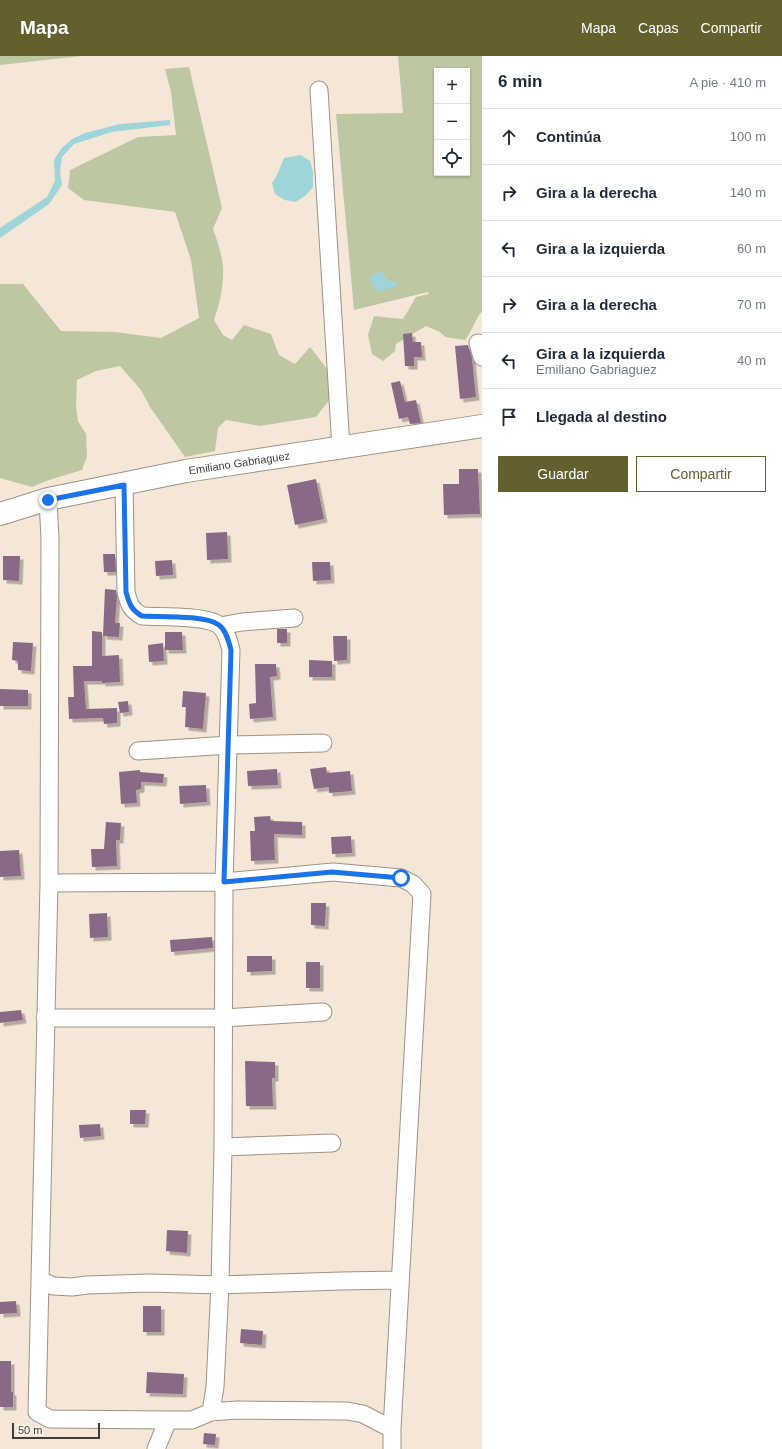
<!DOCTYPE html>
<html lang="es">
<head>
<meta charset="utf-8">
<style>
	body { margin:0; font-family:Arial,sans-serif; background:#f2f2f3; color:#1f2937 }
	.controls { position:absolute; right:12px; top:12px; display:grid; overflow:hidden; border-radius:0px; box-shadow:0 1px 3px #0004 }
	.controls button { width:36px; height:36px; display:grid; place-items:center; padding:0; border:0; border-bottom:1px solid #e0e1e3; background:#fff; color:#1f2937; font:20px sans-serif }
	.scale { position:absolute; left:12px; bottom:10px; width:88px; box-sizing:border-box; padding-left:4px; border:2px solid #413c36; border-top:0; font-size:11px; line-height:14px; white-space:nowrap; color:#413c36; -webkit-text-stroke:3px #fdf5ec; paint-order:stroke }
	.stop { position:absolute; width:12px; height:12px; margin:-9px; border:3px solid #1a73e8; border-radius:50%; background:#fff }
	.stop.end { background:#1a73e8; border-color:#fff; box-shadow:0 1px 4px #0008 }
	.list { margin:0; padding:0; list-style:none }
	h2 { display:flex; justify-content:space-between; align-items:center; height:52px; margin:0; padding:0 16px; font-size:17px }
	h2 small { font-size:13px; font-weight:400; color:#747a83 }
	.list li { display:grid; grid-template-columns:26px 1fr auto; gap:12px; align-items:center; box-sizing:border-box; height:56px; padding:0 16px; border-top:1px solid #e0e1e3 }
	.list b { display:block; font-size:15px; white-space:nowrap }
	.list p { margin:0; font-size:13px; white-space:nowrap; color:#747a83 }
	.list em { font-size:13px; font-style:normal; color:#747a83 }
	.actions { display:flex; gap:8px; padding:12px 16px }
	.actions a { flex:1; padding:9px 0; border:1px solid #64602d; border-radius:0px; text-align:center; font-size:14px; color:#64602d }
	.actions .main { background:#64602d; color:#fff }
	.icon { flex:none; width:22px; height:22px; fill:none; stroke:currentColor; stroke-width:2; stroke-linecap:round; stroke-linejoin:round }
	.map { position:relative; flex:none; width:482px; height:1393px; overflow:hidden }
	header { display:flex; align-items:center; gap:24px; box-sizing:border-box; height:56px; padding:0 20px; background:#64602d; color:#fff }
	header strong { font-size:19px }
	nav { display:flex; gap:22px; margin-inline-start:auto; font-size:14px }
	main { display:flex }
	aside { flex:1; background:#fff }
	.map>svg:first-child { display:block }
	.green { fill:#bdc8a3; fill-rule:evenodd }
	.water { fill:#9fd4d9 }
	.building { fill:#886a86; filter:url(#shadow) }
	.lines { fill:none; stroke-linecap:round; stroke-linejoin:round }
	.minor-casing { stroke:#9f9284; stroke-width:19 }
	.major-casing { stroke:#9f9284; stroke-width:24 }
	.minor { stroke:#fff; stroke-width:17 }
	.major { stroke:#fff; stroke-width:22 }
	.route { stroke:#1a73e8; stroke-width:5 }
	.labels { text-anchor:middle; stroke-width:4; stroke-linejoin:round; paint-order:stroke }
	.street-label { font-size:11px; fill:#413c36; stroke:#fdf5ec }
</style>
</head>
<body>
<header>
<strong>Mapa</strong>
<nav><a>Mapa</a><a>Capas</a><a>Compartir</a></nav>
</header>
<main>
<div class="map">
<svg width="482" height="1393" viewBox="0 0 482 1393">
	<defs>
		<filter id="shadow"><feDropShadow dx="3.5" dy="3.5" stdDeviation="0" flood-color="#0004"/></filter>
	</defs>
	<rect width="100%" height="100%" fill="#f5e7d7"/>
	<path class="green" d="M 0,0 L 82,0 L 0,9 Z
		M 398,0 L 482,0 L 482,255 C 475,264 472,275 465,284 L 445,281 L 440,276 L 426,270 L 396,288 L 395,295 L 383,305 L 372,298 L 368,279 L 374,260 L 403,263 L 416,241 L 429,238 L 428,236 L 354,254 L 336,58 L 403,57 ZM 437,15 L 467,15 L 467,117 L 437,117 Z
		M 189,11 L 222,152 L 213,173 C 218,186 224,205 223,218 C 223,234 219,249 214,264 L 223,279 L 232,284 L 244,269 L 271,278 L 279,299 L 295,308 L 310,291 L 328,314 L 338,333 L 316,361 L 260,370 L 226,364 L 218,372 L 215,395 L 185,401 L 150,351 L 141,334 L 120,310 L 96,315 L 77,324 L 76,350 L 78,365 L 86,378 L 87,400 L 82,414 L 49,424 L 32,431 L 0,422 L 0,228 L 23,228 L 61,275 L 115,276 L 161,282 L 199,262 L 191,204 L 175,156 L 84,144 L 68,132 L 70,114 L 138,81 L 176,79 L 171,36 L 165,13 Z"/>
	<path class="water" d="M 170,64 L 170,69 L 112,76 L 74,88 L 62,101 L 60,115 L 62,129 L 49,148 L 0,182 L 0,172 L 47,141 L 55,125 L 54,104 L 61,93 L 72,83 L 85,77 L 120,68 Z
		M 301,99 L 310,105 L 313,116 L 313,131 L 307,138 L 296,146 L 285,144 L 275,138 L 272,127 L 277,119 L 284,102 Z
		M 382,215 C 385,222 389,227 397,226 L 397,230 L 378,236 L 375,234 L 370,223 L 372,219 Z"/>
	<path class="building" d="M 412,277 L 413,286 L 421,286 L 422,301 L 414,301 L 414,310 L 405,310 L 403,278 Z
		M 468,289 L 472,302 L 476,341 L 460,343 L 455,290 Z
		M 400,325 L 405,346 L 416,344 L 421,367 L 410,368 L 408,361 L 399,363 L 391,327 Z
		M 459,413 L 478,413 L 480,458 L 444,459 L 443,428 L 459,428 Z
		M 316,423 L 324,463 L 295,469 L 287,429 Z
		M 227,476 L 228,503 L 207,504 L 206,477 Z
		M 103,498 L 115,498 L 116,516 L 104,516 Z
		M 3,500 L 20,500 L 19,525 L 3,524 Z
		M 172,504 L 173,519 L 156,520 L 155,505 Z
		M 312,506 L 330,506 L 331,524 L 313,525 Z
		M 105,533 L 116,534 L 117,541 L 115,567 L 120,567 L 119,581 L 103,580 Z
		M 277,573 L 287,573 L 287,587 L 277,587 Z
		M 92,575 L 102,576 L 102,600 L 119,599 L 120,626 L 102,627 L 102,625 L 84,625 L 86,653 L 117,652 L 117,667 L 104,668 L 103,662 L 69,663 L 68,641 L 74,641 L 73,610 L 92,610 Z
		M 165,576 L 182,576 L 183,594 L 165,594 Z
		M 333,580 L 347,580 L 347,604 L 334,605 Z
		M 13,586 L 33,587 L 31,615 L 18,614 L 18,605 L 12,604 Z
		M 163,587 L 164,605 L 149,606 L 148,589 Z
		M 309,604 L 332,605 L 332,621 L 309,621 Z
		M 255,608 L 276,608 L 277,620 L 270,621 L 273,661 L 250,663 L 249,648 L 256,647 Z
		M 0,633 L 28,634 L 28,650 L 0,650 Z
		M 183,635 L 206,637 L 203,673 L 185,671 L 186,651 L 182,651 Z
		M 128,645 L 129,656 L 120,657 L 118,646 Z
		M 326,711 L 327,717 L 350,715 L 352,735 L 329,737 L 329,731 L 314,733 L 310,713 Z
		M 277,713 L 278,729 L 248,730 L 247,715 Z
		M 140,714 L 140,716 L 164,718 L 163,727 L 141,726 L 141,733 L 136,734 L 137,747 L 121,748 L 119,716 Z
		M 206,729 L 207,746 L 180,748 L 179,730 Z
		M 270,760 L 271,765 L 302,766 L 302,779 L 274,778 L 275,804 L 251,805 L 250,775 L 255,775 L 254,761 Z
		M 106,766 L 121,767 L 120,784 L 116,784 L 117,810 L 92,811 L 91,793 L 104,793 Z
		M 351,780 L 352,797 L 332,798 L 331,781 Z
		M 19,794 L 21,820 L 0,821 L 0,795 Z
		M 311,847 L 326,847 L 325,870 L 311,869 Z
		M 107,857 L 108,881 L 90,882 L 89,858 Z
		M 212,881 L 213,892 L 171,896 L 170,884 Z
		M 247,900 L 272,900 L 272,915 L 247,916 Z
		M 306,906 L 320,906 L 320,932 L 306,932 Z
		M 21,954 L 23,964 L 0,967 L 0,956 Z
		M 245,1005 L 275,1006 L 275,1022 L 272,1022 L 273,1050 L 246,1050 Z
		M 130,1054 L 146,1054 L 145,1068 L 130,1068 Z
		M 100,1068 L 101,1080 L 80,1082 L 79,1069 Z
		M 167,1174 L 188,1175 L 187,1197 L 166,1195 Z
		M 16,1245 L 17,1257 L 0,1258 L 0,1246 Z
		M 143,1250 L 161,1250 L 161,1276 L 143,1276 Z
		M 241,1273 L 263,1275 L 262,1289 L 240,1287 Z
		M 0,1305 L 11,1305 L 11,1336 L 13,1336 L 13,1351 L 0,1351 Z
		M 147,1316 L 184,1318 L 183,1338 L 146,1337 Z
		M 204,1377 L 216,1378 L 215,1389 L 203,1388 Z"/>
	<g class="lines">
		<g class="minor-casing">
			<path id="minor" d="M 319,34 L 341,392
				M 478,287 L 482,301
				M 124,429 L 126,536 C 129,548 131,554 142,560 C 160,561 206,559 219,569 C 226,574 229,586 231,594 L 224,826 L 223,1091 L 220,1229 L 215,1331 L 211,1356 L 192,1364 L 168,1364 L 156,1393
				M 48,443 L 50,483 L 49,827 L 37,1356 L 50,1363 L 168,1364
				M 220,570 L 242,566 L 294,562
				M 138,695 L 229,689 L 323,687
				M 49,827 L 224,826 L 333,816 L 401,822 L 413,828 L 422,838 L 392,1373
				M 45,962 L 223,962 L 323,956
				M 223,1091 L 332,1087
				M 40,1224 L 53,1230 L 72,1231 L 87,1229 L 150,1227 L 220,1229 L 341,1225 L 400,1224
				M 211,1356 L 237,1354 L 347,1355 L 363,1358 L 392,1373 L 392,1393"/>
		</g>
		<g class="major-casing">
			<g id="major">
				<path id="s1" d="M 0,458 L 48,443 L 186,415 L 482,370"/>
			</g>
		</g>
		<use href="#minor" class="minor"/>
		<use href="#major" class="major"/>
	</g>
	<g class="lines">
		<path class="route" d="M 48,444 L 124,429 L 126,536 C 129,547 131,554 142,560 C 160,561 206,559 219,569 C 226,574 229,586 231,594 L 224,826 L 332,816 L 401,822"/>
	</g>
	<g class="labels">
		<g class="street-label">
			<text dy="4" stroke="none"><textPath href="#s1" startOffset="245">Emiliano Gabriaguez</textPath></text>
		</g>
	</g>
</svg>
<div class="controls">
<button>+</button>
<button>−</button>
<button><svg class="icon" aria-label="locate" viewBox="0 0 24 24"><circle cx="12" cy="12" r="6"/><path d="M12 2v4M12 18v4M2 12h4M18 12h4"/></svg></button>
</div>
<div class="scale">50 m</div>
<div class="stop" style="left:401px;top:822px"></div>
<div class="stop end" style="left:48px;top:444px"></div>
</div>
<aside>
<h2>6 min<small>A pie · 410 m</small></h2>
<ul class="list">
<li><svg class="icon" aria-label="ahead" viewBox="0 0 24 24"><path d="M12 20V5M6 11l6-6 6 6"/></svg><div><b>Continúa</b></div><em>100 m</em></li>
<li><svg class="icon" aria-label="right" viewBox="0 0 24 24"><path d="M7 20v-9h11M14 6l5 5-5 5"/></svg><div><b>Gira a la derecha</b></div><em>140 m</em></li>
<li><svg class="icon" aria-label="left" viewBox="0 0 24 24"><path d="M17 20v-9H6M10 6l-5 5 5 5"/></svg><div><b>Gira a la izquierda</b></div><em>60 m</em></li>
<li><svg class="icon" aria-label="right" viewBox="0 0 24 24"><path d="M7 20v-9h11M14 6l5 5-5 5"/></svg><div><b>Gira a la derecha</b></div><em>70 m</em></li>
<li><svg class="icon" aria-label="left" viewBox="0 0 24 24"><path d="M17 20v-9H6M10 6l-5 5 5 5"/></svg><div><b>Gira a la izquierda</b><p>Emiliano Gabriaguez</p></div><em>40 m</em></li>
<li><svg class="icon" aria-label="arrive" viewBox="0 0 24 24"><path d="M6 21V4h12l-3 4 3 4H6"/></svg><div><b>Llegada al destino</b></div></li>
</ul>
<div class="actions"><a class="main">Guardar</a><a>Compartir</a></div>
</aside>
</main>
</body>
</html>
